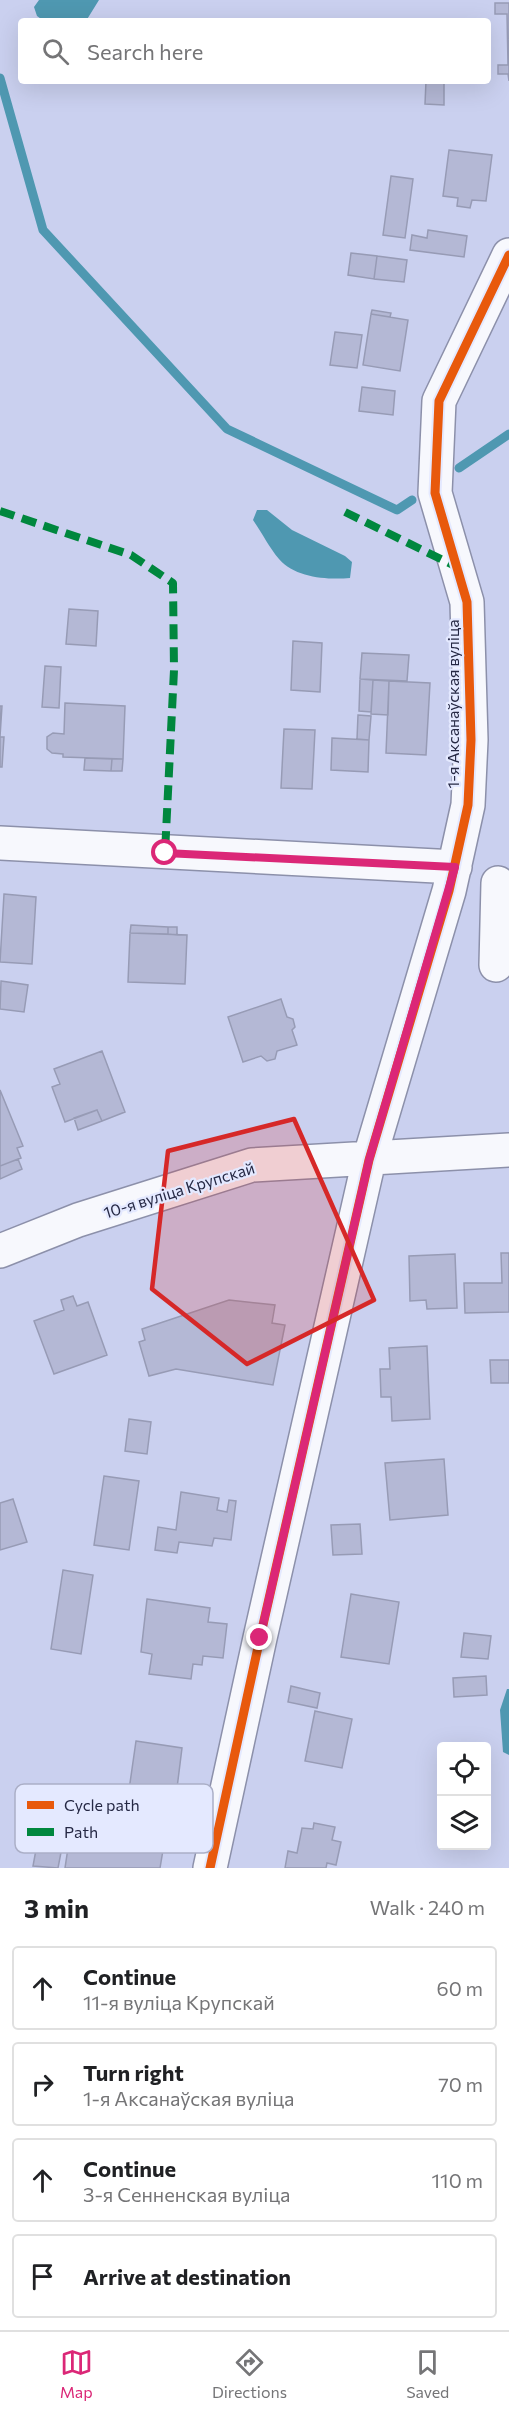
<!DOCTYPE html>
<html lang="en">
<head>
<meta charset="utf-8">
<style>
	body { margin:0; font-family:Commissioner,sans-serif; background:#f2f2f2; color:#202124 }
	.controls { position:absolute; right:18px; bottom:18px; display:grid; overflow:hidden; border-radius:6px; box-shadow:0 6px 24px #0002 }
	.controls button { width:54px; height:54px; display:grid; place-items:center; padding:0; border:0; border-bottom:2px solid #e0e0e0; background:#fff; color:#202124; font:30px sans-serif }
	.stop { position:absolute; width:18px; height:18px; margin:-14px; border:4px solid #db2777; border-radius:50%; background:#fff }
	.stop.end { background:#db2777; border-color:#fff; box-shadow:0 2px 6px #0008 }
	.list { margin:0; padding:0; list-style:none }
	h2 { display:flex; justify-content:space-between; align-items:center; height:78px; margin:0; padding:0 24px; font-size:26px }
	h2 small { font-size:20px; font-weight:400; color:#757577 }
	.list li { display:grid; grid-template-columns:39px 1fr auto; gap:18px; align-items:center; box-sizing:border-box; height:84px; margin:0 12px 12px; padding:0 12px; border:2px solid #e0e0e0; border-radius:6px }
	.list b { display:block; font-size:22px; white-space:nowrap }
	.list p { margin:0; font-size:20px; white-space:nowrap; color:#757577 }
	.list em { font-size:20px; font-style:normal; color:#757577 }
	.icon { flex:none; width:33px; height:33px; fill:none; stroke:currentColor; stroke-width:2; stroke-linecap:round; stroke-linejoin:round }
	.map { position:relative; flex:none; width:509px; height:1868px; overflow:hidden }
	.search { position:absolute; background:#fff; box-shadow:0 6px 24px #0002; left:18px; right:18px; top:18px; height:66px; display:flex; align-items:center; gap:15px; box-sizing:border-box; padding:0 21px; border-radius:6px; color:#757577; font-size:22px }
	.sheet { height:462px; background:#fff }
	nav { display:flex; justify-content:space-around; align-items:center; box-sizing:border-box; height:84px; border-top:2px solid #e0e0e0; background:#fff; font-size:16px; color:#757577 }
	nav a { display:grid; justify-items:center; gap:3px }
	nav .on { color:#db2777 }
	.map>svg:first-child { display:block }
	.water { fill:#4f98b1 }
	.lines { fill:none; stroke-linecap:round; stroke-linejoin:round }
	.stream { stroke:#4f98b1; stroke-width:9 }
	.building { fill:#b4b8d5; stroke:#979bb5; stroke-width:1.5 }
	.minor-casing { stroke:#8c90aa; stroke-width:36 }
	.minor { stroke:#f7f8fd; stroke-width:33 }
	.quiet { stroke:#00873e; stroke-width:8; stroke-dasharray:15 8; stroke-linecap:butt }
	.cycleway-casing { stroke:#e4e9ff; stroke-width:13 }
	.cycleway { stroke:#e8590c; stroke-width:9 }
	.route { stroke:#db2777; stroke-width:8 }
	.marked { fill:#d62828; fill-opacity:0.2; stroke:#d62828; stroke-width:4.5; stroke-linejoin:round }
	.labels { text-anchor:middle; stroke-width:4.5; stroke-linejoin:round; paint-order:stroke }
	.street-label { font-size:16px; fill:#252844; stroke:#e4e9ff }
	.key { fill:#e4e9ff; stroke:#abafc7; stroke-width:1.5 }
	.key-label { font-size:16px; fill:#252844 }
</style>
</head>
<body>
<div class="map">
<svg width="509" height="1868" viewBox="0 0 509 1868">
	<rect width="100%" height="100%" fill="#cad0ef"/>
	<path class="water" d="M 39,0 L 99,0 L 86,21 L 44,21 L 37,16 L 34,7 Z
		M 257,510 L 267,510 L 292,530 L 345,556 L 352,562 L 350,578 C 328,580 295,578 279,559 C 269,547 262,533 253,520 Z
		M 507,1689 L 509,1689 L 509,1755 L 503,1752 L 500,1710 Z"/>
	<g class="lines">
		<path class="stream" d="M 0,78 L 43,230 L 227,429 L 397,510 L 412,500
			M 459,468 L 509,434"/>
	</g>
	<path class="building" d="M 495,3 L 509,3 L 509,81 L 508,74 L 498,74 L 498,65 L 508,65 L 507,14 L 495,14 Z
		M 426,81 L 444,81 L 444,105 L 425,104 Z
		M 449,150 L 492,155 L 486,201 L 472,200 L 470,208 L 457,206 L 458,198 L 443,196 Z
		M 391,176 L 413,179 L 405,238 L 383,235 Z
		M 428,230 L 467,236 L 464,257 L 410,250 L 412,235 L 427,238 Z
		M 351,253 L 377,256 L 374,279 L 348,275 Z
		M 377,256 L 407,260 L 404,282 L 374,279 Z
		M 372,310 L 391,313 L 390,317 L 371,314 Z
		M 371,314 L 408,320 L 400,371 L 363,365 Z
		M 335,332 L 362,335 L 357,368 L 330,365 Z
		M 362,387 L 395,391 L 393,415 L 359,411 Z
		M 69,609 L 98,611 L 96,646 L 66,644 Z
		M 293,641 L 322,643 L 320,692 L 291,690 Z
		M 362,653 L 409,655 L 407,681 L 360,679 Z
		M 45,666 L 61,667 L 59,708 L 42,707 Z
		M 360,679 L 373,680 L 371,712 L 359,711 Z
		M 373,680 L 389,681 L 388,715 L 371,714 Z
		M 389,681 L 430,683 L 426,755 L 386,753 Z
		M 65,703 L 125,706 L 123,759 L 63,757 L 63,754 L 52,753 L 47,749 L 47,737 L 53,733 L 64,734 Z
		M 0,706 L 2,706 L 0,737 Z
		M 358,715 L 371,716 L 369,740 L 357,739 Z
		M 284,729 L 315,730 L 312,789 L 281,788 Z
		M 0,737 L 4,737 L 2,767 L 0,767 Z
		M 332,738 L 369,740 L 368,772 L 331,770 Z
		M 85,758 L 112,759 L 111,771 L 84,770 Z
		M 112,759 L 123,759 L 122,771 L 111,771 Z
		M 4,894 L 36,897 L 32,964 L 0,962 Z
		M 131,925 L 168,927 L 168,934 L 130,933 Z
		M 168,927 L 177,927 L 177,935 L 168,934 Z
		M 130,933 L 187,935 L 185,984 L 128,982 Z
		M 1,981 L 28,985 L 24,1012 L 0,1009 Z
		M 281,999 L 287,1017 L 293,1019 L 295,1027 L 292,1030 L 297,1045 L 277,1051 L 275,1059 L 267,1061 L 261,1056 L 243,1062 L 228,1017 Z
		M 102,1051 L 125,1112 L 102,1121 L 97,1110 L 65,1122 L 52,1087 L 60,1084 L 54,1069 Z
		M 0,1090 L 23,1146 L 17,1148 L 21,1158 L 0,1166 Z
		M 97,1110 L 102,1121 L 78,1130 L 74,1118 Z
		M 18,1159 L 22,1169 L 0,1179 L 0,1166 Z
		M 501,1253 L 509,1253 L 509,1312 L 465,1313 L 464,1283 L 502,1283 Z
		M 455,1254 L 457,1308 L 427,1309 L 426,1300 L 410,1301 L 409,1256 Z
		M 73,1296 L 77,1306 L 88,1302 L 107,1355 L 54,1374 L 34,1321 L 64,1310 L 61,1300 Z
		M 229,1300 L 275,1305 L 272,1323 L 285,1325 L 273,1385 L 176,1369 L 149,1376 L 139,1342 L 145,1340 L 142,1329 Z
		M 427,1346 L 430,1419 L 392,1421 L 391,1397 L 381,1397 L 380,1369 L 390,1369 L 389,1348 Z
		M 490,1360 L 509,1360 L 509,1383 L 491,1383 Z
		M 129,1419 L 151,1422 L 147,1454 L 125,1451 Z
		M 444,1459 L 448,1515 L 390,1520 L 385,1463 Z
		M 104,1476 L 139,1481 L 129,1550 L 94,1545 Z
		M 181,1492 L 219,1498 L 217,1510 L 227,1512 L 229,1500 L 236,1501 L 231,1540 L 214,1538 L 212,1546 L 179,1542 L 177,1553 L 155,1550 L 158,1527 L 176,1530 Z
		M 13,1499 L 27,1542 L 0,1550 L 0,1503 Z
		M 360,1524 L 362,1554 L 333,1555 L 331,1525 Z
		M 63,1570 L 93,1575 L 81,1654 L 51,1649 Z
		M 351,1594 L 399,1602 L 389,1664 L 341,1657 Z
		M 147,1599 L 210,1608 L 208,1622 L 227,1624 L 223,1658 L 203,1656 L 202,1665 L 193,1664 L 191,1679 L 149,1674 L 152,1654 L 141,1652 Z
		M 464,1633 L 491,1636 L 488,1659 L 461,1657 Z
		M 486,1676 L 487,1695 L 454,1697 L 453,1678 Z
		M 291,1686 L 320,1693 L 317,1708 L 288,1702 Z
		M 315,1711 L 352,1719 L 342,1768 L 305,1761 Z
		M 136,1741 L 182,1748 L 176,1796 L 129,1790 Z
		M 44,1806 L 69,1811 L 58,1868 L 33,1866 Z
		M 125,1823 L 147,1827 L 145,1841 L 164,1844 L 160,1868 L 65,1868 L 71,1828 L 123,1836 Z
		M 314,1823 L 335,1827 L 332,1840 L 341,1842 L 336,1865 L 327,1863 L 326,1868 L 285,1868 L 288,1851 L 297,1853 L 302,1828 L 313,1829 Z"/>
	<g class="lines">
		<g class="minor-casing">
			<path id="minor" d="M 0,843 L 455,867
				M 496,965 L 498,883
				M 0,1251 L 78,1220 L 252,1165 L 509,1150
				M 210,1868 L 260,1638 L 369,1160 L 449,891 L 468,805 L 471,740 L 467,602 L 435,493 L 439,401 L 509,255"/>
		</g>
		<use href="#minor" class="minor"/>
		<path class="quiet" d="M 0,511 L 131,555 L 173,583 L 174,670 L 165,853
			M 345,512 L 457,567"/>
		<g class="cycleway-casing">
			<path id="cycleway" d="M 210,1868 L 260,1638 L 369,1160 L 449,891 L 468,805 L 471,740 L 467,602 L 435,493 L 439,401 L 509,255"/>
		</g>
		<use href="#cycleway" class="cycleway"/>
	</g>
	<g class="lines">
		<path class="route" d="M 165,853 L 455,867 L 369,1160 L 260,1638"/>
	</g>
	<path class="marked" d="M 294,1119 L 374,1300 L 247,1364 L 152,1289 L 168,1151 Z"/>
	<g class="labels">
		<g class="street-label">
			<text transform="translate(453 704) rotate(-90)" y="6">1-я Аксанаўская вуліца</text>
			<text transform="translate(179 1190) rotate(-17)" y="6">10-я вуліца Крупскай</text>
		</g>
	</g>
	<rect x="15" y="1784" width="198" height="69" rx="9" class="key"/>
	<rect x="27" y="1801" width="27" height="8" fill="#e8590c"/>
	<rect x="27" y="1828" width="27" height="8" fill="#00873e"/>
	<g class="key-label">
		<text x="64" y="1811">Cycle path</text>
		<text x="64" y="1838">Path</text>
	</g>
</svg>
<div class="controls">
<button><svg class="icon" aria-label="locate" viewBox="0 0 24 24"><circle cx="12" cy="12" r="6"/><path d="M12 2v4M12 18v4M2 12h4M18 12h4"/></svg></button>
<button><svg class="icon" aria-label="layers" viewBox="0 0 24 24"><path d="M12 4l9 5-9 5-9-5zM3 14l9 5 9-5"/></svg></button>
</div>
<div class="stop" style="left:165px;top:853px"></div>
<div class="stop end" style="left:260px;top:1638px"></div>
<div class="search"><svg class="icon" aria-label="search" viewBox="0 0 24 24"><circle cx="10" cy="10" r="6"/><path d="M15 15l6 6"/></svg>Search here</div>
</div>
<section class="sheet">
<h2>3 min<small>Walk · 240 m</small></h2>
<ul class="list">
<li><svg class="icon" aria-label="ahead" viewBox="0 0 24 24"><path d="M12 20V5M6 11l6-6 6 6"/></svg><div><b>Continue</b><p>11-я вуліца Крупскай</p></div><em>60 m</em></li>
<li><svg class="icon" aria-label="right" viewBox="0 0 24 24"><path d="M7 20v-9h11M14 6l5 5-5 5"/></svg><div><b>Turn right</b><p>1-я Аксанаўская вуліца</p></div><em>70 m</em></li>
<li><svg class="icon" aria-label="ahead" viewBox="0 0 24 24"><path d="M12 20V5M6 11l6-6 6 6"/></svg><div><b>Continue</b><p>3-я Сенненская вуліца</p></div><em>110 m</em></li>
<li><svg class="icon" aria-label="arrive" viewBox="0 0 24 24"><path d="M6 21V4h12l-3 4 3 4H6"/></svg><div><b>Arrive at destination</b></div></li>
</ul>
</section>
<nav>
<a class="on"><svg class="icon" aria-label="map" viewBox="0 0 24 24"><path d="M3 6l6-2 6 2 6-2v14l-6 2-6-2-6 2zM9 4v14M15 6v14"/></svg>Map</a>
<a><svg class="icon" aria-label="directions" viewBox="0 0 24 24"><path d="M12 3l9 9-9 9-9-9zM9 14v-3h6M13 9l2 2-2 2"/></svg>Directions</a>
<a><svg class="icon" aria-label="saved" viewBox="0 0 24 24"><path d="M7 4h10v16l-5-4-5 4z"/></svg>Saved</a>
</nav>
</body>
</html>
